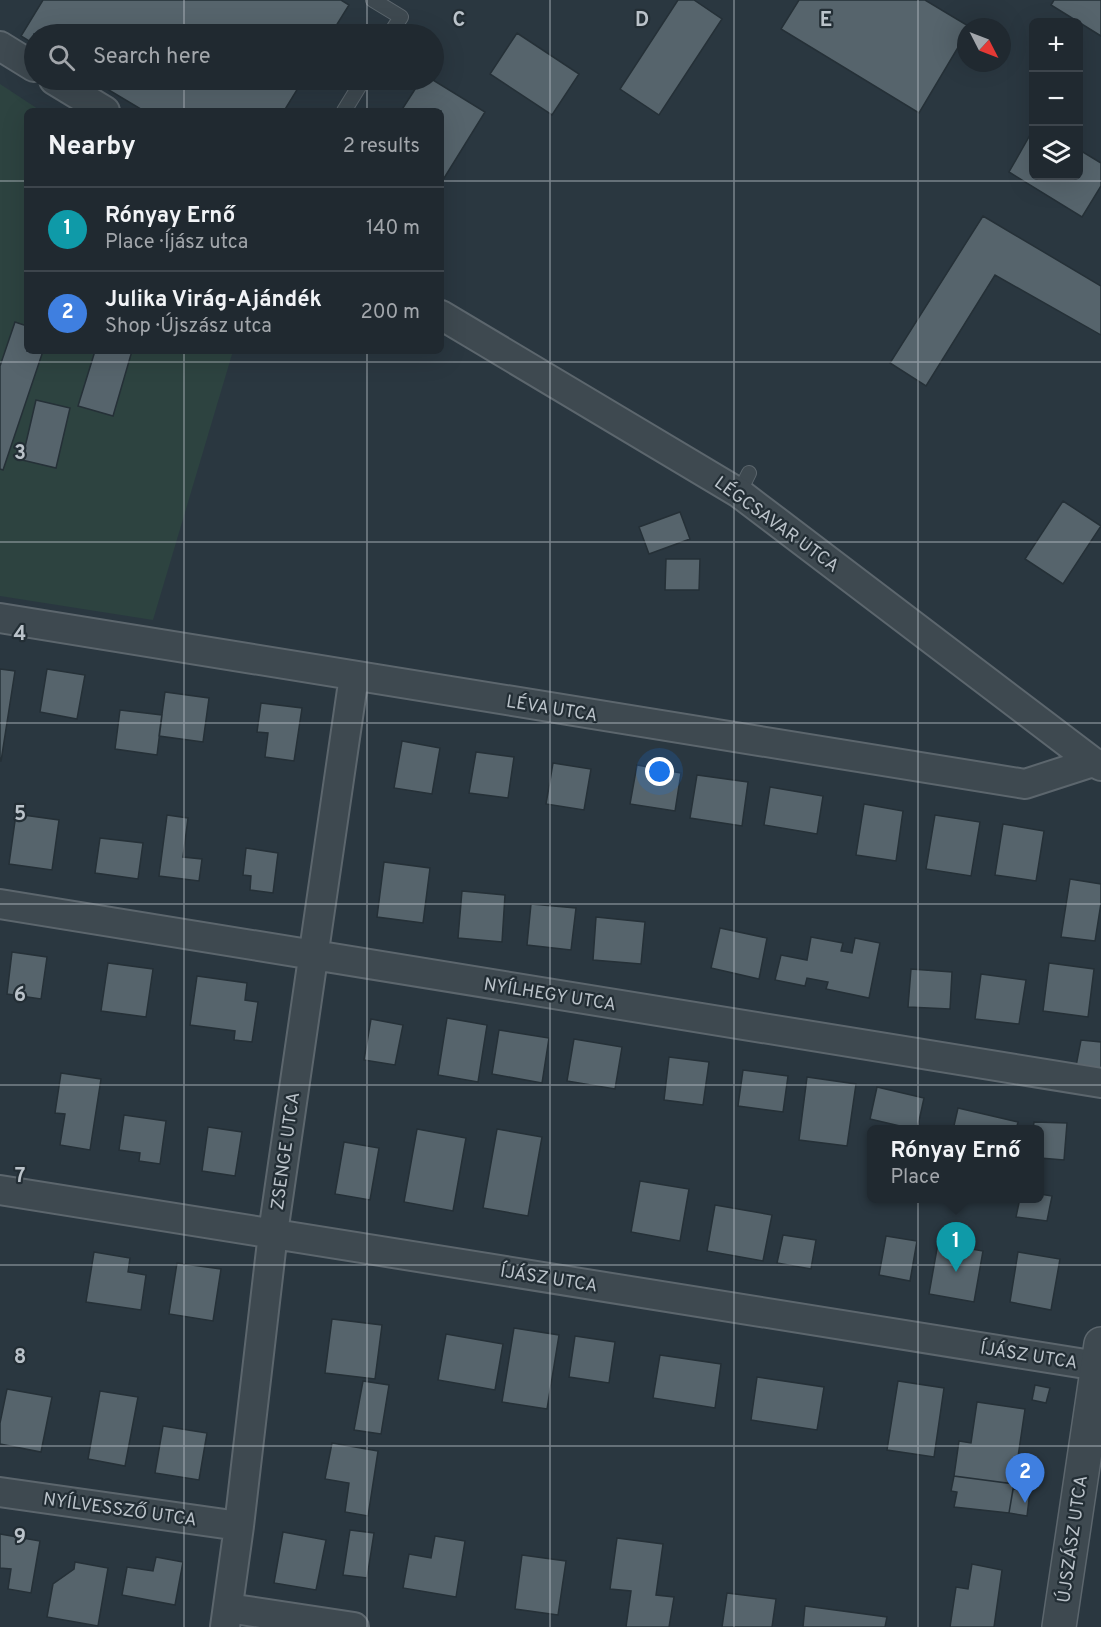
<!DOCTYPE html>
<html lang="en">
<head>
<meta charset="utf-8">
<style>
	body { margin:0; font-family:Overpass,sans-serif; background:#283138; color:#f1f3f6 }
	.controls { position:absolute; right:18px; top:18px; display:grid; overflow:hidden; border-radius:9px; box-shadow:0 6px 24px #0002 }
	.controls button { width:54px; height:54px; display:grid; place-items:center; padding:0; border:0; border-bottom:2px solid #3d454c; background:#202930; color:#f1f3f6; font:30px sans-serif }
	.compass { position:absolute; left:957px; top:18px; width:54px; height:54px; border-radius:50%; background:#202930; box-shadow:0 6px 24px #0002; rotate:132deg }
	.you { position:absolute; left:660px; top:772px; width:21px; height:21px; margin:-15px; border:4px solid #fff; border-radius:50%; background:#1a73e8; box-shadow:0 0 0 9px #1a73e833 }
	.badge { display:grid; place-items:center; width:39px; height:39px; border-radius:50%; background:#1a73e8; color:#fff; font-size:20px; font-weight:700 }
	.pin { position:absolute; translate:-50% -50px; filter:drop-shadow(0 2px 3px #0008) }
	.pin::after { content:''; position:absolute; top:32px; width:21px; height:18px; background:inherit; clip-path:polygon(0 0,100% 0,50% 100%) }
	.popup { position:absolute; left:867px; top:1125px; width:177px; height:78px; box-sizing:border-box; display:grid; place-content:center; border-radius:9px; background:#202930; filter:drop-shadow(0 2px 4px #0005); font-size:20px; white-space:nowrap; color:#a2a6ab }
	.popup b { font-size:22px; color:#f1f3f6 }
	.popup::after { content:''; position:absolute; left:50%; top:100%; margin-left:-12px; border:12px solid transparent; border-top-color:#202930 }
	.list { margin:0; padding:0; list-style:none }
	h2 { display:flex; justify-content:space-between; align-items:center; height:78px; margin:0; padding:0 24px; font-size:26px }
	h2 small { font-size:20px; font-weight:400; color:#a2a6ab }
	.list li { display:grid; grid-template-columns:39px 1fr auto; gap:18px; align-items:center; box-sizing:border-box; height:84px; padding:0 24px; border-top:2px solid #3d454c }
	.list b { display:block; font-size:22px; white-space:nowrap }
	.list p { margin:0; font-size:20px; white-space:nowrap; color:#a2a6ab }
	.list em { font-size:20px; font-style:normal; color:#a2a6ab }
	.icon { flex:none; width:33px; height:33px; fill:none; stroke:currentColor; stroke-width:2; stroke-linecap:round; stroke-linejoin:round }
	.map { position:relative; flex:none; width:1101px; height:1627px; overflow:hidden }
	.search { position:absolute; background:#202930; box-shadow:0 6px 24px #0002; left:24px; top:24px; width:420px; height:66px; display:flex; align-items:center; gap:15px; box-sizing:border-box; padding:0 21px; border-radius:33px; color:#a2a6ab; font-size:22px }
	.panel { position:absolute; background:#202930; box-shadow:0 6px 24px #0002; left:24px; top:108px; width:420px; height:246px; border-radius:9px }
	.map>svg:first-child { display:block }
	.green { fill:#2d4340 }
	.building { fill:#56646c; stroke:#253037; stroke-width:1.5 }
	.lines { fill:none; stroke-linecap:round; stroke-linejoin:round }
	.service-casing { stroke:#5c666d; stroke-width:16 }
	.minor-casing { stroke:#5c666d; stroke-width:32 }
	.tertiary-casing { stroke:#5c666d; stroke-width:36 }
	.service { stroke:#3e4950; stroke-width:14 }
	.minor { stroke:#3e4950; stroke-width:28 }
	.tertiary { stroke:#3e4950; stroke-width:33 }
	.grid { fill:none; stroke:#bbc3ca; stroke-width:1.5; stroke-opacity:0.55 }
	.labels { text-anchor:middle; stroke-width:4.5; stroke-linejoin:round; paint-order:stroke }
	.street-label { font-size:18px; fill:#bbc3ca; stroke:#232e35 }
	.grid-label { font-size:20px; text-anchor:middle; font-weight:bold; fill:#bbc3ca; stroke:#232e35; stroke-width:4.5; stroke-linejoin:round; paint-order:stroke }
</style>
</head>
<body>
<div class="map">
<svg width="1101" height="1627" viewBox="0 0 1101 1627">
	<rect width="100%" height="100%" fill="#2a3740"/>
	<path class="green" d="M 0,84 L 41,111 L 27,111 L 27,351 L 233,351 L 153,620 L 0,596 Z"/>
	<path class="building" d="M 43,0 L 341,0 L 349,5 L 331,34 L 34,34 L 34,44 L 21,36 Z
		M 678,0 L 694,0 L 722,19 L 659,115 L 620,89 Z
		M 799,0 L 925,0 L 970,27 L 966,27 L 966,34 L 919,113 L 781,29 Z
		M 1054,0 L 1101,0 L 1101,36 L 1051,5 Z
		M 517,33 L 579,74 L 552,115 L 490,74 Z
		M 92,80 L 303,80 L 284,111 L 144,111 Z
		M 421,80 L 433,80 L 485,112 L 441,183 L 441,111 L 401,111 Z
		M 1034,128 L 1034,176 L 1078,176 L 1078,149 L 1101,163 L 1101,186 L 1082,217 L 1009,172 Z
		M 983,216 L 1101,286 L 1101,335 L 995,275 L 926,386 L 890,363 Z
		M 15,322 L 27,326 L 27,351 L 43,351 L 3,470 L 0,469 L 0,366 Z
		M 95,351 L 132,351 L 113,416 L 78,406 Z
		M 36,400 L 70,408 L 56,468 L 22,460 Z
		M 1063,501 L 1101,526 L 1063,584 L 1025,559 Z
		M 680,512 L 690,539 L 649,554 L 639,527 Z
		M 666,559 L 700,559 L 699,590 L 665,590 Z
		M 0,669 L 15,671 L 1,761 L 0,761 Z
		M 47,669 L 85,675 L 77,719 L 40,712 Z
		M 165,692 L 209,698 L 203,742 L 159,736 Z
		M 261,703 L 302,708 L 294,761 L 265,757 L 268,733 L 257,732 Z
		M 120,710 L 162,715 L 157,755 L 115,749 Z
		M 402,741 L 440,748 L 432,794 L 394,788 Z
		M 476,752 L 514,757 L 508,798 L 469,793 Z
		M 553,763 L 591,769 L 584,810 L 546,804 Z
		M 637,765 L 681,773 L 675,811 L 630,804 Z
		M 697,775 L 748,782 L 742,826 L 690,818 Z
		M 770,787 L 823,796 L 817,834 L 764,825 Z
		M 864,804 L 903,811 L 896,861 L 856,855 Z
		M 16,814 L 59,820 L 52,870 L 9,864 Z
		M 167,815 L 188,818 L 183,857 L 202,859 L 199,881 L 159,876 Z
		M 935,815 L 980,822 L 971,876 L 926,869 Z
		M 1003,824 L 1044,831 L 1036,881 L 995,875 Z
		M 100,838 L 143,843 L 138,879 L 95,873 Z
		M 246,848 L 278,853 L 273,893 L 250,890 L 251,876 L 243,875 Z
		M 384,862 L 430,868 L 423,923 L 377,917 Z
		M 1070,879 L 1101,884 L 1101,903 L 1095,941 L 1061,937 Z
		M 462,891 L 505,895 L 502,942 L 458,938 Z
		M 531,904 L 576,908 L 571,950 L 527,945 Z
		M 596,917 L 645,922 L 641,964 L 593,960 Z
		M 720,928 L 767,938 L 759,979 L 711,968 Z
		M 811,937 L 843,943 L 841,951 L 852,953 L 855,938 L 880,943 L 869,998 L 826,989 L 828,982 L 807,978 L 805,986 L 775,980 L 781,955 L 807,960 Z
		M 12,952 L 47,957 L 41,999 L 7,994 Z
		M 108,963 L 153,969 L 146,1017 L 101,1011 Z
		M 1049,963 L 1094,969 L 1088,1017 L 1043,1011 Z
		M 911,969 L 952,972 L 950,1009 L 908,1007 Z
		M 981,974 L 1026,980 L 1019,1024 L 975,1019 Z
		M 197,976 L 247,983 L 245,1000 L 258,1002 L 252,1042 L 234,1040 L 235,1031 L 190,1025 Z
		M 447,1018 L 487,1025 L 478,1082 L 438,1075 Z
		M 371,1019 L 403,1025 L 395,1065 L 364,1060 Z
		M 499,1030 L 549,1038 L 542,1083 L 492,1074 Z
		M 574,1039 L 622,1047 L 615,1089 L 567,1081 Z
		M 1081,1040 L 1101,1042 L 1101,1069 L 1076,1066 Z
		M 669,1057 L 709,1062 L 703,1105 L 664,1100 Z
		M 743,1070 L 788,1076 L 783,1112 L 738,1106 Z
		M 61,1073 L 101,1079 L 90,1150 L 60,1145 L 65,1114 L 55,1113 Z
		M 807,1077 L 856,1084 L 847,1146 L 799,1140 Z
		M 877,1087 L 924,1098 L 917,1130 L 870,1119 Z
		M 958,1108 L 1018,1122 L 1016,1130 L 953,1130 Z
		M 124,1115 L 166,1121 L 160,1164 L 139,1161 L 140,1153 L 119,1150 Z
		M 1034,1122 L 1067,1123 L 1064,1160 L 1040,1158 L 1040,1130 L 1033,1130 Z
		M 208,1127 L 242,1132 L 235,1176 L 202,1171 Z
		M 417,1129 L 466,1138 L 453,1211 L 404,1202 Z
		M 497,1129 L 542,1137 L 528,1216 L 483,1208 Z
		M 344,1142 L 379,1148 L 370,1200 L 335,1194 Z
		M 640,1181 L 689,1189 L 680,1241 L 631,1232 Z
		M 1040,1194 L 1052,1196 L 1047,1221 L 1016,1217 L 1020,1198 L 1040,1198 Z
		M 715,1205 L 772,1215 L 763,1261 L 707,1251 Z
		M 783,1235 L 816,1240 L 811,1269 L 777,1263 Z
		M 886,1236 L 917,1241 L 910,1281 L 879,1275 Z
		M 938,1243 L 983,1251 L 974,1302 L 929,1294 Z
		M 94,1252 L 130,1258 L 128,1272 L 146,1275 L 141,1310 L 86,1302 Z
		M 1018,1252 L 1060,1259 L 1051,1310 L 1010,1302 Z
		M 177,1263 L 221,1269 L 213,1321 L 169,1314 Z
		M 332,1319 L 382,1325 L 375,1379 L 325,1373 Z
		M 514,1328 L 559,1335 L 547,1409 L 502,1402 Z
		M 446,1334 L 503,1344 L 495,1390 L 438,1380 Z
		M 575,1336 L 615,1342 L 609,1383 L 569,1377 Z
		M 660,1355 L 721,1364 L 715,1408 L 653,1398 Z
		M 757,1377 L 824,1387 L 817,1430 L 751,1420 Z
		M 363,1381 L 389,1385 L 381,1434 L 354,1430 Z
		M 898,1381 L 944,1388 L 934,1457 L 887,1450 Z
		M 1035,1385 L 1050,1388 L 1046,1403 L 1032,1400 Z
		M 7,1389 L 52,1397 L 41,1452 L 0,1444 L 0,1423 Z
		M 100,1391 L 138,1397 L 125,1466 L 88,1459 Z
		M 977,1402 L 1025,1409 L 1014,1484 L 954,1476 L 959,1441 L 971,1443 Z
		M 163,1426 L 207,1433 L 199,1480 L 155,1473 Z
		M 332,1443 L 378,1451 L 368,1516 L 345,1512 L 349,1483 L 325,1479 Z
		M 1018,1461 L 1037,1463 L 1034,1486 L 1014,1483 Z
		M 954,1476 L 1014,1484 L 1009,1513 L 954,1507 L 957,1492 L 951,1491 Z
		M 1013,1489 L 1030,1491 L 1027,1516 L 1009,1513 Z
		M 350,1530 L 374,1533 L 367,1578 L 343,1575 Z
		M 283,1532 L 326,1540 L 316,1590 L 274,1583 Z
		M 0,1534 L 40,1541 L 31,1593 L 8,1589 L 11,1569 L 0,1568 Z
		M 435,1536 L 465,1541 L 456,1597 L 403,1588 L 409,1554 L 431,1558 Z
		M 617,1538 L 663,1544 L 656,1595 L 674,1597 L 669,1627 L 626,1627 L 631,1591 L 610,1589 Z
		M 522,1555 L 566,1561 L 558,1615 L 515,1609 Z
		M 156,1557 L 183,1562 L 175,1605 L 122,1595 L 127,1567 L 153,1571 Z
		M 75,1562 L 108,1568 L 98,1626 L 47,1617 L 53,1584 L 74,1569 Z
		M 972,1564 L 1002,1570 L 994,1627 L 950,1627 L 956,1587 L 968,1589 Z
		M 727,1593 L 776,1599 L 772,1627 L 722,1627 Z
		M 805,1606 L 887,1617 L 885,1627 L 803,1627 Z"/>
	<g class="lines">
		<g class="service-casing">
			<path id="service" d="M 373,0 L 401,17 L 390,34
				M 344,111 L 363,80
				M 739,493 L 749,473"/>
		</g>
		<g class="minor-casing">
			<path id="minor" d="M 0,46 L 34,67
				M 54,80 L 105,111
				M 441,315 L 739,493 L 1093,762
				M 0,618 L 1025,784 L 1093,762 L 1101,766
				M 0,904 L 1101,1083
				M 0,1190 L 1098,1366
				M 0,1492 L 239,1526
				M 228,1608 L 354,1627
				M 225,1627 L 239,1526 L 273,1233 L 354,676"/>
		</g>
		<g class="tertiary-casing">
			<path id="tertiary" d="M 1059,1627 L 1101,1344"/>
		</g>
		<use href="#service" class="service"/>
		<use href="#minor" class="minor"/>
		<use href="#tertiary" class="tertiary"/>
	</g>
	<path class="grid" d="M 184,0 L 184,34M 367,0 L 367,34M 550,0 L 550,1627M 734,0 L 734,1627M 918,0 L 918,1627M 184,80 L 184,111M 367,80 L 367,111M 0,181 L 27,181M 441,181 L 1101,181M 184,351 L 184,1627M 367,351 L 367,1627M 0,362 L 1101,362M 0,542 L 1101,542M 0,723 L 1101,723M 0,904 L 1101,904M 0,1085 L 1101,1085M 0,1265 L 1101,1265M 0,1446 L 1101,1446"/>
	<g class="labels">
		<g class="street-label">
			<text transform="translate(777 524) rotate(36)" y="6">LÉGCSAVAR UTCA</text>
			<text transform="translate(552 708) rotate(9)" y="6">LÉVA UTCA</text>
			<text transform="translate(550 994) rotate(9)" y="6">NYÍLHEGY UTCA</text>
			<text transform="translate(285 1151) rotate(-82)" y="6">ZSENGE UTCA</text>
			<text transform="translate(549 1278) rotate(9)" y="6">ÍJÁSZ UTCA</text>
			<text transform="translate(1029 1355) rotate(9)" y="6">ÍJÁSZ UTCA</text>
			<text transform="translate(120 1509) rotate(8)" y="6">NYÍLVESSZŐ UTCA</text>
			<text transform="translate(1072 1539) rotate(-82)" y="6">ÚJSZÁSZ UTCA</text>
		</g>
	</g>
	<g class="grid-label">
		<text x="459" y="26">C</text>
		<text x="642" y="26">D</text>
		<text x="826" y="26">E</text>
		<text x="20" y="459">3</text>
		<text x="20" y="640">4</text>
		<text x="20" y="820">5</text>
		<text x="20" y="1001">6</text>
		<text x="20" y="1182">7</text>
		<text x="20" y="1363">8</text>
		<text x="20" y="1543">9</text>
	</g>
</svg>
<div class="controls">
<button>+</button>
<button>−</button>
<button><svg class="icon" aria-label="layers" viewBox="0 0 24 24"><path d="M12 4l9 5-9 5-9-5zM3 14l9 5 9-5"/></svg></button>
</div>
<svg class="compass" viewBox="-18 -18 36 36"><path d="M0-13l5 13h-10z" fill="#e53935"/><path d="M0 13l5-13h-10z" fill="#a2a6ab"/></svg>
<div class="you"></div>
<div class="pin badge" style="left:956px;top:1272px;background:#0f9aa8">1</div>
<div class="popup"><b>Rónyay Ernő</b>Place</div>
<div class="pin badge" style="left:1025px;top:1503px;background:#3f7fe0">2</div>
<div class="search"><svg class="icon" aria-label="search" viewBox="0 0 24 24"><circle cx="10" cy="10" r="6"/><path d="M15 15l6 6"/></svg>Search here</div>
<section class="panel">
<h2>Nearby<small>2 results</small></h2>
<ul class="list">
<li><span class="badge" style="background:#0f9aa8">1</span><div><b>Rónyay Ernő</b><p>Place · Íjász utca</p></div><em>140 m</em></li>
<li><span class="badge" style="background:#3f7fe0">2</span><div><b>Julika Virág-Ajándék</b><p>Shop · Újszász utca</p></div><em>200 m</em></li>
</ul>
</section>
</div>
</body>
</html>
